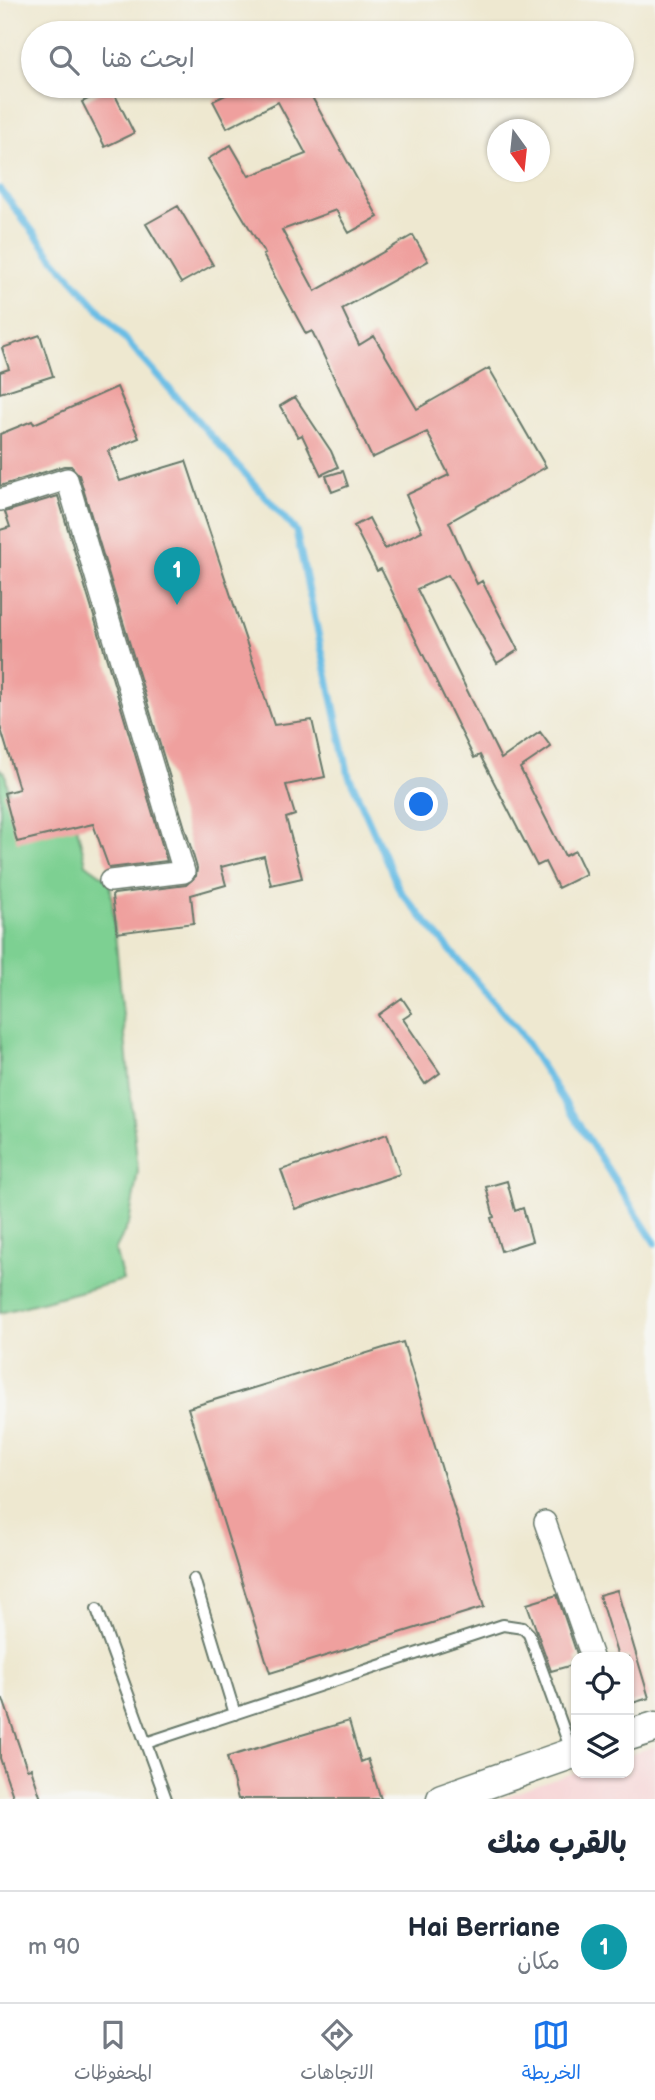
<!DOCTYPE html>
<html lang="ar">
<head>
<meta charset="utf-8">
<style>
	body { margin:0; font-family:"Balsamiq Sans","Playpen Sans Arabic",sans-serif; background:#f6f6f7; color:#1f2937; direction:rtl }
	.controls { position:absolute; right:21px; bottom:21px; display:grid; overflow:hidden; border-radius:14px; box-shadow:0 2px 5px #0004 }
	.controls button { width:63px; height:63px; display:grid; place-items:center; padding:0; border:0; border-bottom:2px solid #e0e1e3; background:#fff; color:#1f2937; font:35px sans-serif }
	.compass { position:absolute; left:487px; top:119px; width:63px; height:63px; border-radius:50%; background:#fff; box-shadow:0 2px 5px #0004; rotate:165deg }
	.you { position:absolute; left:422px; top:805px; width:24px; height:24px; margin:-18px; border:5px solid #fff; border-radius:50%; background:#1a73e8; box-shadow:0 0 0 10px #1a73e833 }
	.badge { display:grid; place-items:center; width:46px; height:46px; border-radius:50%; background:#1a73e8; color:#fff; font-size:23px; font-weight:700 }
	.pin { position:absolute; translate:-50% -58px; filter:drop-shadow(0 2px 4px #0008) }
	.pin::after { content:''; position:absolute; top:37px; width:24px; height:21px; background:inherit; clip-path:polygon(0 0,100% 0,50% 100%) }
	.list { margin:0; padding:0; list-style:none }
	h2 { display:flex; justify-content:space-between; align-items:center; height:91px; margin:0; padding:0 28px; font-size:30px }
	h2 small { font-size:23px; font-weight:400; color:#747a83 }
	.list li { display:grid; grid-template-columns:46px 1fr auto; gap:21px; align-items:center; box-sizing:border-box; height:112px; padding:0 28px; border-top:2px solid #e0e1e3 }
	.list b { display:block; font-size:26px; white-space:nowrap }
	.list p { margin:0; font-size:23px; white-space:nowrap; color:#747a83 }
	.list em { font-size:23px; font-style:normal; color:#747a83 }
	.icon { flex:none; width:38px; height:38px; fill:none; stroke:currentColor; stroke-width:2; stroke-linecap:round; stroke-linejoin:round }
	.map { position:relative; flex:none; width:655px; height:1799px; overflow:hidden; direction:ltr }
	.search { position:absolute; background:#fff; box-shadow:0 2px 5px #0004; left:21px; right:21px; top:21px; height:77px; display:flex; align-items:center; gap:18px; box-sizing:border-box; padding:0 24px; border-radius:38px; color:#747a83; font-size:26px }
	.sheet { height:203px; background:#fff }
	nav { display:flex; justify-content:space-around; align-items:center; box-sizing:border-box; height:98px; border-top:2px solid #e0e1e3; background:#fff; font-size:19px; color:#747a83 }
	nav a { display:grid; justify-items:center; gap:4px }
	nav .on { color:#1a73e8 }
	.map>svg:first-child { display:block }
	.built { fill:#f7cfd1 }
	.green { fill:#7dd092; stroke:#4e8663; stroke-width:2 }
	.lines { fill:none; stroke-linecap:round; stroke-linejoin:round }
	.stream { stroke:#69bde5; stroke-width:7 }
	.building { fill:#efa09e }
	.lane-casing { stroke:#67796b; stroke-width:14 }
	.street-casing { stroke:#67796b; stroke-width:24 }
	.secondary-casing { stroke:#67796b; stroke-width:33 }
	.lane { stroke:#fff; stroke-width:10 }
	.street { stroke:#fff; stroke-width:21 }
	.secondary { stroke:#fff; stroke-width:30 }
</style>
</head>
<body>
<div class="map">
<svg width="655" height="1799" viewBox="0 0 655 1799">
	<rect width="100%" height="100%" fill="#f6f6f2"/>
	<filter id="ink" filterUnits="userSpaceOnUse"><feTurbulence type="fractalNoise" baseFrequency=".0143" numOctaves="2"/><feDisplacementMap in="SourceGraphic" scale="14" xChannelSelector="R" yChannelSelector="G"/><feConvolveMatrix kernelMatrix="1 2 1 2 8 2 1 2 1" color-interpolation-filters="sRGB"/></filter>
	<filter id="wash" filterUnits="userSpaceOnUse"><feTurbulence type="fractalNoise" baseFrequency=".00686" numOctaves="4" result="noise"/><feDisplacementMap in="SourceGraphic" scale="28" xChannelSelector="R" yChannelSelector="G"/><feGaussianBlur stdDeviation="1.57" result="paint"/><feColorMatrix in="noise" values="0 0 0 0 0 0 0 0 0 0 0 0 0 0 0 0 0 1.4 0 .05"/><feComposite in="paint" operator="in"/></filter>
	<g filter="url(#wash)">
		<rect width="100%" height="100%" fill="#eee8d0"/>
		<path class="built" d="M 655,1746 L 655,1799 L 498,1799 L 576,1772 L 629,1773 L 629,1755 Z"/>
		<path class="green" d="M 0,769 L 5,773 L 9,794 L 65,778 L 86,864 L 110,881 L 138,1171 L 129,1223 L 115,1250 L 123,1280 L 0,1313 Z"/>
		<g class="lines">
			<path class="stream" d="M 0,189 L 54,259 L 296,531 L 349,776 L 400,891 L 519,1031 L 655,1243"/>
		</g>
		<g id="blocks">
			<path class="building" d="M 244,86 L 311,86 L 307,88 L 378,217 L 349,233 L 336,210 L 282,230 L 315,291 L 413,235 L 428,261 L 342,309 L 359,345 L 374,336 L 417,409 L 489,368 L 546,467 L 449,522 L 477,584 L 482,581 L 518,650 L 497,663 L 448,575 L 417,589 L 501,759 L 540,732 L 551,747 L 520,768 L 565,856 L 575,851 L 586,874 L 558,888 L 545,862 L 537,866 L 480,755 L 474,758 L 381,569 L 377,571 L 354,526 L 369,518 L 385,549 L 422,531 L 406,495 L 449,475 L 427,432 L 372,458 L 312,331 L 306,334 L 263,255 L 265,254 L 208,159 L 231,145 L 249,176 L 306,154 L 278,102 L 227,128 L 213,101 Z
				M 111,87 L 134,133 L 105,147 L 82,102 Z
				M 178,206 L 213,265 L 181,283 L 146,224 Z
				M 40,335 L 53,376 L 0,393 L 0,372 L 9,369 L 2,348 Z
				M 117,387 L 139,438 L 108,451 L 120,481 L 186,461 L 274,725 L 312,720 L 325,777 L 286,785 L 295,815 L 286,818 L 302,878 L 271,885 L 264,856 L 221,867 L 226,885 L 191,895 L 194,923 L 117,933 L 112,896 L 114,894 L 186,885 L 196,876 L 197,868 L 79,475 L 71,466 L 64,466 L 0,486 L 0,434 L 32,421 L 34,424 Z
				M 295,397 L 331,451 L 338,467 L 321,475 L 302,435 L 298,437 L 280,406 Z
				M 343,471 L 348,486 L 332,492 L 326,476 Z
				M 58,496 L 167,861 L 109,868 L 93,824 L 17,842 L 4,793 L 19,789 L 0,726 L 0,530 L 10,527 L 5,512 Z
				M 402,998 L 412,1013 L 403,1019 L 440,1073 L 425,1084 L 378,1015 Z
				M 387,1134 L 400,1174 L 295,1209 L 281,1170 Z
				M 507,1181 L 515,1211 L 523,1208 L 532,1241 L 501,1251 L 491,1218 L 494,1217 L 486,1187 Z
				M 403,1342 L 484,1607 L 270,1673 L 188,1408 Z
				M 617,1590 L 649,1698 L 629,1704 L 629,1657 L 618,1657 L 599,1595 Z
				M 557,1595 L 578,1657 L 576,1657 L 576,1664 L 551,1671 L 527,1604 Z
				M 3,1699 L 27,1769 L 31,1768 L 41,1799 L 14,1799 L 0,1758 L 0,1700 Z
				M 349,1721 L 361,1762 L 368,1759 L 381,1799 L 238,1799 L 227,1757 Z"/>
		</g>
	</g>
	<g filter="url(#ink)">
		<use href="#blocks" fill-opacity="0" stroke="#67796b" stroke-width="2"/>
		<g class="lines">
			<g class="lane-casing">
				<path id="lane" d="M 194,1579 L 235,1714
					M 97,1609 L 166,1799
					M 146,1743 L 503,1625 L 523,1628 L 529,1634 L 571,1750"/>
			</g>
			<g class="street-casing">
				<path id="street" d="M 0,500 L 67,479 L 184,872 L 110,881
					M 545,1522 L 592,1657"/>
			</g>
			<g class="secondary-casing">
				<path id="secondary" d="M 629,1735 L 655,1727
					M 442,1799 L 576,1752"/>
			</g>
			<use href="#lane" class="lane"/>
			<use href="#street" class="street"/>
			<use href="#secondary" class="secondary"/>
		</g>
	</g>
</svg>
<div class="controls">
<button><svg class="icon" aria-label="locate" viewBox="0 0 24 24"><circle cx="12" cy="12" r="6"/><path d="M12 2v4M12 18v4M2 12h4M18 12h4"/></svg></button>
<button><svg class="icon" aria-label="layers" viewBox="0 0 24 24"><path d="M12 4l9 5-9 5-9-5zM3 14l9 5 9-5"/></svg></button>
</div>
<svg class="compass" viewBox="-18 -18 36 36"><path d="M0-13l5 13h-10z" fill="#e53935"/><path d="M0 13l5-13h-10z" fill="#747a83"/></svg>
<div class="you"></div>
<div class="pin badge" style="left:177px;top:605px;background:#0f9aa8">1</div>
<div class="search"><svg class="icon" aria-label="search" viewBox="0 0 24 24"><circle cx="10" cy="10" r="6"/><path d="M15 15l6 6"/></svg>ابحث هنا</div>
</div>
<section class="sheet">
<h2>بالقرب منك<small></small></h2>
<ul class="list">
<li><span class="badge" style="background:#0f9aa8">1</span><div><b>Hai Berriane</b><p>مكان</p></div><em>90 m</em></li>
</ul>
</section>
<nav>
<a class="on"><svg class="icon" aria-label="map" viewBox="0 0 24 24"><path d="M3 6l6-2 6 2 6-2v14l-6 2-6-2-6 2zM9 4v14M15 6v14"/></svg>الخريطة</a>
<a><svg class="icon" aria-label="directions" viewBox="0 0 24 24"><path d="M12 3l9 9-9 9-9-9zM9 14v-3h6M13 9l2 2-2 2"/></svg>الاتجاهات</a>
<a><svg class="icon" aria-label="saved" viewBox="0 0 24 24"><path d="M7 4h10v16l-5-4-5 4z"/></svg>المحفوظات</a>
</nav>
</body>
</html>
